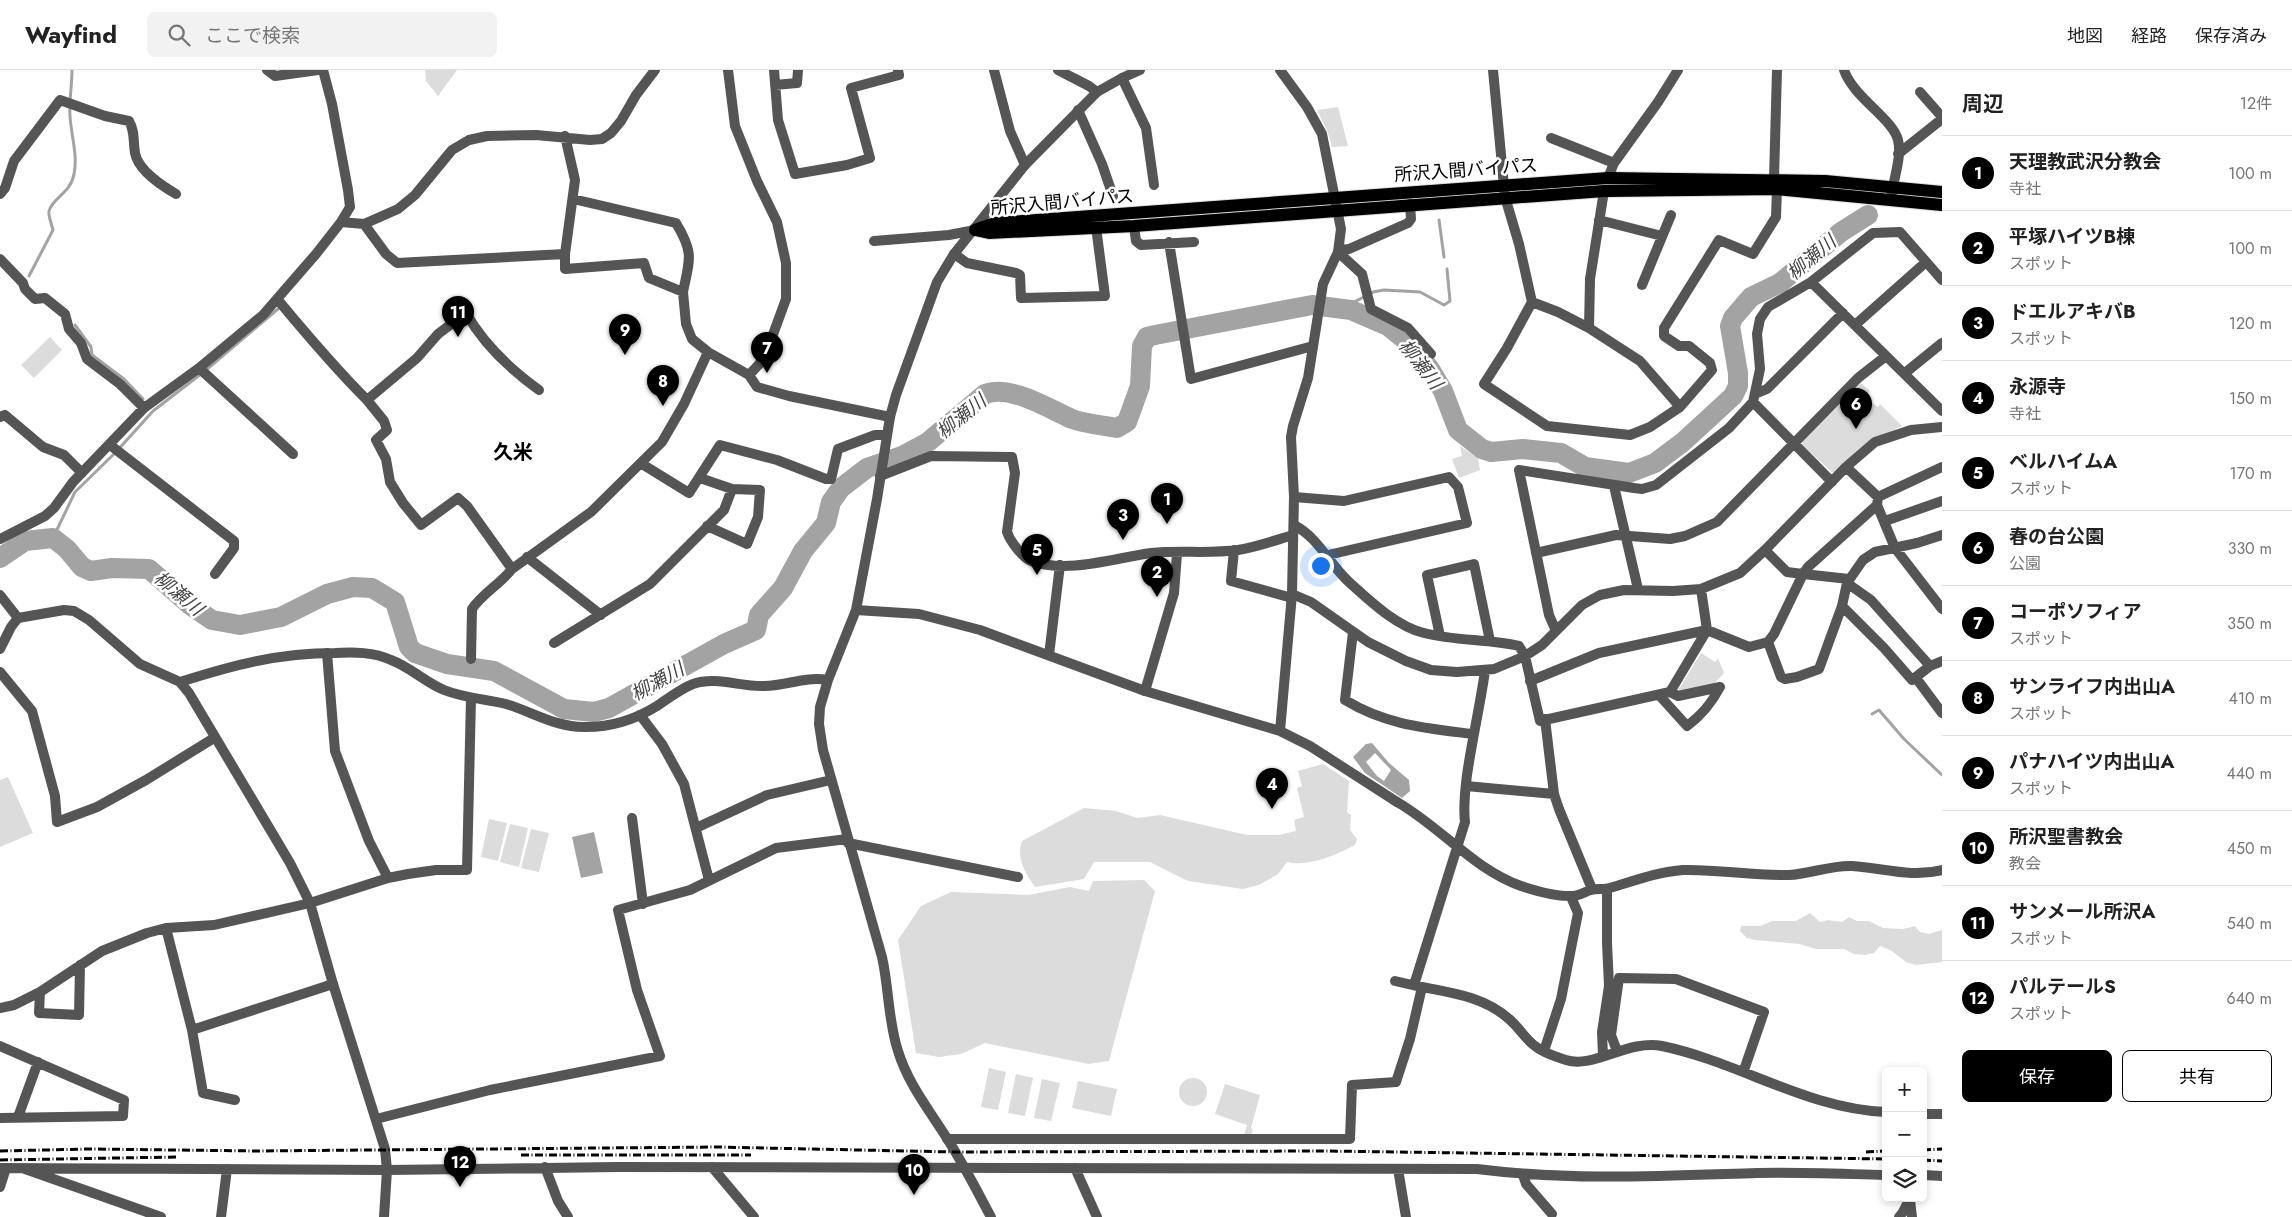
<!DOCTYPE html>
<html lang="ja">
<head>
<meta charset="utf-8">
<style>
	body { margin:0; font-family:Jost,"Noto Sans JP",sans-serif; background:#f2f2f2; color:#222 }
	.controls { position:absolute; right:15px; bottom:15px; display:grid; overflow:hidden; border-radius:8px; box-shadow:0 2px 8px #0003 }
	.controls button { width:45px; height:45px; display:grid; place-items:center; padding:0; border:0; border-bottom:1px solid #e0e0e0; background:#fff; color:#222; font:25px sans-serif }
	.you { position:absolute; left:1320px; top:495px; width:18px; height:18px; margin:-12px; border:4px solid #fff; border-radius:50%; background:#1a73e8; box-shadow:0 0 0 8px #1a73e833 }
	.badge { display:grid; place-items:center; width:32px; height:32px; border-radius:50%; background:#000; color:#fff; font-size:16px; font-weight:700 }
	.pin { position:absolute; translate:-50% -41px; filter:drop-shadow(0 1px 2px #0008) }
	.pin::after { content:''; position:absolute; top:26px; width:18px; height:15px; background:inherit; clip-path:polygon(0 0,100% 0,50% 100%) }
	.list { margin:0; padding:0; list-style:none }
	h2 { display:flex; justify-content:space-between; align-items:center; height:65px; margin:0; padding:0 20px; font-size:21px }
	h2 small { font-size:16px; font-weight:400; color:#767676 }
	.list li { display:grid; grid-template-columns:32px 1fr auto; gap:15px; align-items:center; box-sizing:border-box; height:75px; padding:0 20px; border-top:1px solid #e0e0e0 }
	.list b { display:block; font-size:19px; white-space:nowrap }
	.list p { margin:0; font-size:16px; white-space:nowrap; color:#767676 }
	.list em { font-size:16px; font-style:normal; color:#767676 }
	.actions { display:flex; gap:10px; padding:15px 20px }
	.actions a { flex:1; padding:11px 0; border:1px solid #000; border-radius:8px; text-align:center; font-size:18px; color:#000 }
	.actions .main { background:#000; color:#fff }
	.icon { flex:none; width:28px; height:28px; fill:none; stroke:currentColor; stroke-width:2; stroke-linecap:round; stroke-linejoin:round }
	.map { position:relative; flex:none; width:1942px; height:1147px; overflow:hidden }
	header { display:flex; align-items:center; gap:30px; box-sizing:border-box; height:70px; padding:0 25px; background:#fff; border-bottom:1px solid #e0e0e0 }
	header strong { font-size:24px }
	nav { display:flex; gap:28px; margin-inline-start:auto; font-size:18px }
	.search { width:350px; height:45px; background:#f2f2f2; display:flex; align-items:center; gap:12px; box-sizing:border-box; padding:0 18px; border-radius:8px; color:#767676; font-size:19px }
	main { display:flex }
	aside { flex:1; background:#fff }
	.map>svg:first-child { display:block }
	.green { fill:#dcdcdc }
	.water { fill:#a3a3a3; fill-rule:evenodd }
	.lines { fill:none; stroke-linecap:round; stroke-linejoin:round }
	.stream { stroke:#a3a3a3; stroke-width:3 }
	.river { stroke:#a3a3a3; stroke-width:20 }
	.primary-casing { stroke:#dbdbdb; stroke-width:14 }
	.minor { stroke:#555; stroke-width:10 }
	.tertiary { stroke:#555; stroke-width:10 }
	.primary { stroke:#000; stroke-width:12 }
	.rail { stroke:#000; stroke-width:3; stroke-dasharray:8 2.5 1 2.5; stroke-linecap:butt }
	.labels { text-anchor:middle; stroke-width:5; stroke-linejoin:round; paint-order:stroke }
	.street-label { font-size:18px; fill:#000; stroke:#fff }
	.water-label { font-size:19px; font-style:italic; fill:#444; stroke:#fff }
	.quarter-label { font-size:20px; font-weight:bold; fill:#000; stroke:#fff }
</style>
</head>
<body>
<header>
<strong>Wayfind</strong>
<div class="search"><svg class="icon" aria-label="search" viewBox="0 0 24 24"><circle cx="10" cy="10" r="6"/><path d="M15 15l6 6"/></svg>ここで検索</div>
<nav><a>地図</a><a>経路</a><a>保存済み</a></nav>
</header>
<main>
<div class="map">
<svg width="1942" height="1147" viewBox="0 0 1942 1147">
	<rect width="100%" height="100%" fill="#fff"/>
	<path class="green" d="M 425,0 L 457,0 L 438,26 L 426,11 Z
		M 1338,37 L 1348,76 L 1332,77 L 1328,63 L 1317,40 Z
		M 50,267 L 62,280 L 34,308 L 21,295 Z
		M 1861,313 L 1870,321 L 1865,328 L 1878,337 L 1880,334 L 1902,356 L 1866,374 L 1835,402 L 1832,402 L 1802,375 L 1803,371 Z
		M 1460,376 L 1478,388 L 1480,400 L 1459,408 L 1452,389 L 1462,386 Z
		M 1701,583 L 1715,592 L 1718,588 L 1724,603 L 1714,614 L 1677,622 Z
		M 1323,694 L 1349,711 L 1347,742 L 1351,745 L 1350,760 L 1357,769 L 1355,775 C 1335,785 1310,797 1287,792 L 1278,804 L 1259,815 L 1243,819 L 1188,811 L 1150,792 L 1094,792 L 1084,809 L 1035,817 C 1025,803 1016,788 1022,771 L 1084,738 L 1116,741 L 1137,748 L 1160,745 L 1247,765 L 1279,765 L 1296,761 L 1294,750 L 1304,747 L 1297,718 L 1302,716 L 1298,701 Z
		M 8,707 L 33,763 L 0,777 L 0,710 Z
		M 489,749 L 507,753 L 498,791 L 481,787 Z
		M 510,754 L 528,758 L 519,797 L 500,792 Z
		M 531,759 L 549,763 L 539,802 L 521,798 Z
		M 1144,810 L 1155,821 L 1109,991 L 1089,994 L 985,973 L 961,984 L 939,987 L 916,983 L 898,870 L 921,836 L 951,822 L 1028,825 L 1070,817 L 1089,821 L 1093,811 Z
		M 1810,843 L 1820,852 L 1828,850 L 1842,852 L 1849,847 L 1857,851 L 1869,851 L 1883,858 L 1903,859 L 1915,856 L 1920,862 L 1929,864 L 1942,860 L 1942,892 L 1916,895 L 1906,892 L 1892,881 L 1880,876 L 1874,883 L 1865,885 L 1854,884 L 1844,879 L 1816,879 L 1799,874 L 1755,870 L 1747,868 L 1740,861 L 1741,856 L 1760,856 L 1772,851 L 1796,851 Z
		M 989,998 L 1006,1002 L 998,1040 L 981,1037 Z
		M 1016,1004 L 1033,1008 L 1025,1046 L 1008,1043 Z
		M1179 1022a14 14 0 1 1 28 0a14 14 0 1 1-28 0Z
		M 1042,1009 L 1060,1013 L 1051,1051 L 1034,1048 Z
		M 1078,1011 L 1117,1019 L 1111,1046 L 1072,1038 Z
		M 1225,1014 L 1260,1025 L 1251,1058 L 1253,1060 L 1251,1065 L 1244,1065 L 1247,1055 L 1215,1044 Z"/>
	<path class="water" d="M 1372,673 L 1389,693 L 1409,710 L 1410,721 L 1402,728 L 1365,703 L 1353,687 L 1366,674 ZM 1375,683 L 1391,700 L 1384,711 L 1377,706 L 1366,692 Z
		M 594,762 L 603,803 L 581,808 L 572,767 Z"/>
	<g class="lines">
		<path class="stream" d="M 1439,150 L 1444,187
			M 29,206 L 53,160 C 52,155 48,146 49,141 C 52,128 71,123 74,104 C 78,85 71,65 70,46 C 69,31 72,15 72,0
			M 1343,238 L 1373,222 L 1384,220 L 1420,222 L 1444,235 L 1450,231 L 1447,199
			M 75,255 L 91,277 L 92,285 L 124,309 L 143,329
			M 206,300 L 278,239
			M 53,468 L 75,422 L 115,383 L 153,341 L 201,304
			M 1872,644 L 1879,640 L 1904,669 L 1942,705"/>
		<path class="river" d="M 0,488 L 25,471 L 53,468 L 67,479 L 82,497 L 91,501 L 112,498 L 149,499 L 190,535 L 212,550 L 240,555 L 281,547 L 327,524 L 353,517 L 372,518 L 395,532 L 409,577 L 415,583 L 447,594 L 494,601 L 564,639 L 594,642 L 609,638 L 724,574 L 756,560 L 759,545 L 783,518 L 803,481 L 826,453 L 831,432 L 841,418 L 867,398 L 902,386 L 928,372 L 985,324 C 1010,314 1049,339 1072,349 C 1085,354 1103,355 1117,358 L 1127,352 L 1140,316 L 1142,276 L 1147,267 L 1155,265 L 1312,235 L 1351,240 L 1388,256 L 1409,273 L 1430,299 L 1443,321 L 1458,360 L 1482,379 L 1491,382 L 1523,379 L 1561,383 L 1585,397 L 1629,403 L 1655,393 L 1683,372 L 1733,326 L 1738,316 L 1738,303 L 1730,256 L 1733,248 L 1751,227 L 1780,213 L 1841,162 L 1868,145"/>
		<g class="primary-casing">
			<path id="primary" d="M 975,160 L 995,153 L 1608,108 L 1825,111 L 1942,122
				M 975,160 L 989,163 L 1134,156 L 1604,121 L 1777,119 L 1942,135"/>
		</g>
		<path class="minor" d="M 267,0 L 275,6 L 318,0
			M 728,0 L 735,56 L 757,111 L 777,152 L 786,193 L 786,229 L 764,289 L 749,305
			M 774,0 L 778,50 L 795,104 L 847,95 L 870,88 L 851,18 L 899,5 L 898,0
			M 994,0 L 1010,61 L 1025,95
			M 1058,0 L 1089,16 L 1097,22
			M 1493,0 L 1505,127 L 1519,174 L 1532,232 L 1507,278 L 1484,314 L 1547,356 L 1630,365 L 1650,357 L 1680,337 L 1712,300 L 1710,293 L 1689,276 L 1679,276 L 1664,266 L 1664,258 L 1719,170 L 1753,184 L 1776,147 L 1777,119
			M 1844,0 C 1853,27 1893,49 1898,70 C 1902,86 1894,107 1892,123
			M 1122,8 L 1146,58 L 1154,115
			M 775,15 L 797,13 L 798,0
			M 1920,22 L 1942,47
			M 1078,40 L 1102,94 L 1113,126
			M 1551,68 L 1614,93
			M 1898,84 L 1942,49
			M 1608,108 L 1614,93 L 1658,32 L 1678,0
			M 1774,109 L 1777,0
			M 0,124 L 5,118 L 14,91 L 60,30 L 105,46 L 129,51 C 135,61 133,71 135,83 C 138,100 162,116 176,124
			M 573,129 L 676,153 C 694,183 690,188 683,222
			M 1599,150 L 1662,166
			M 341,152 L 364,154 L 398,139 L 415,125 L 452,80 L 469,70 L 487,66 L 536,65 L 590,70 L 602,69 L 611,63 L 621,51 L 636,25 L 655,0
			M 364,154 L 386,184 L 397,193 L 565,184 L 565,199 L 644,193 L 649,208 L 683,222 L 686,254 L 692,269 L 708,282 L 749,305 L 757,317 L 789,326 L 890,347
			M 1134,156 L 1136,171 L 1141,175 L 1194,172
			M 874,171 L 949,165 L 975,160
			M 1169,172 L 1191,309 L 1313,276
			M 1339,180 L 1349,179 L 1408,153 L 1411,149 L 1410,134
			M 1338,182 L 1362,204 L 1371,239 L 1408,258 L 1431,284
			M 565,184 L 575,110 L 565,66
			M 954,184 L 967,193 L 1016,203 L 1020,205 L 1021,228 L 1105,226 L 1096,157
			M 0,189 L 23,213 L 25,219 L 35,229 L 45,228 L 65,244 L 69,259 L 81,273 L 87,289 L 120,314 L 144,338
			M 1811,212 L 1942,341
			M 1642,215 L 1671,145
			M 278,230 C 307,265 335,298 367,330 L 417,288 L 438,264 L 466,243 C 484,275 510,299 539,320
			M 1532,232 L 1558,242 L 1589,258 L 1640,291 L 1680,337
			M 1855,255 L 1926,192
			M 1589,258 L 1590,209 L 1604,121
			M 199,298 L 293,384
			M 1905,303 L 1942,273
			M 1755,324 L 1767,319 L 1843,243
			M 367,330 L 384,351 L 387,360 L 376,370 L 386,389 L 390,412 L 403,433 L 421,455 L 458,428 L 467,436 L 512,499
			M 1753,332 L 1832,412
			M 0,347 L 5,345 L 43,377 L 64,385 L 82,403
			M 110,375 L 234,471 L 234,478 L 215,504
			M 642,394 L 689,423 L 720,375 L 777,390 L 826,409 L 831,409 L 838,379 L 875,365 L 887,365
			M 1846,397 L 1878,427 L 1877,435 L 1895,478 L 1942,539
			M 880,406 L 931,386 L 1012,387 L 1015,403 L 1007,462 C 1010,471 1022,487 1031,491 C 1068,504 1114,488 1151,483 C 1180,480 1210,484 1238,480 C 1257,477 1276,470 1293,465
			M 700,408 L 732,419 L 760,420 L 758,447 L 747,474 L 707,456
			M 1614,416 L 1638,519
			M 1294,427 L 1344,431 L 1449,407 L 1458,417 L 1467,453 L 1328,485
			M 1878,427 L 1942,397
			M 1885,451 L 1942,431
			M 1294,455 C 1319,468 1329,494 1349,512 C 1370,531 1396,556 1424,563 C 1455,571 1488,569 1519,576 L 1525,586 L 1540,651 L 1670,622 L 1707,560 L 1701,519
			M 0,469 L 45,446 L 54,438 L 73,412 L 144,338 L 199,298 L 263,245 L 316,184 L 341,152 L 350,137 L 348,120 L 332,34 L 323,0
			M 1234,480 L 1231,511 L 1292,528
			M 1765,480 L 1787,502 L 1803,504 L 1774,564 L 1768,572
			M 1536,483 L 1616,465 L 1670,469 L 1685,466 L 1717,452 L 1858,308 L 1886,286
			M 527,487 L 601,545
			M 1849,509 L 1803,504 L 1808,497 L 1877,435
			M 1847,513 L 1871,530 L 1930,596
			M 1292,524 L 1311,532 L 1368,572 L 1406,591 L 1431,600 L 1457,602 L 1494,599 L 1525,586 L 1542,575 L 1582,535 L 1600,525 L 1624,520 L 1673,521 L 1701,519 L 1740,503 L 1765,480 L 1846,397 L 1875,372 L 1911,360 L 1942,357
			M 0,525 L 18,548
			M 1842,536 L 1884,578 L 1912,610 L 1930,596 L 1942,591
			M 1556,561 L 1549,545 L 1519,400 L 1634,418 L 1642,419 L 1656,415 L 1729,358 L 1753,332 L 1760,299 L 1757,264 L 1760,249 L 1768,237 L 1811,212 L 1873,163 L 1900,162 L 1942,210
			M 1353,562 L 1345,630 C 1386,655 1426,658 1472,664
			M 1440,566 L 1427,505 L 1474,494 L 1490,571
			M 554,573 L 650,514 L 724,440 L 732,419
			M 327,583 L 335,681 L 369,771 L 388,808
			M 1049,585 L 1060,495
			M 471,589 L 472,539 C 482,524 500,514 512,499 L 591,442 L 662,372 L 684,334 L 708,282
			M 0,602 L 32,641 L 55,726 L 57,752 L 97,737 L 146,710 L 214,668
			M 1916,608 L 1942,643
			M 1530,611 L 1599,583 L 1707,560 L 1749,577 L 1768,572 L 1781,607 L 1785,609 L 1797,607 L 1819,599 L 1842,536 L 1847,513 L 1863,490 L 1875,482 L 1917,473 L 1942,465
			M 1145,621 L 1174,523 L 1177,484
			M 1670,622 L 1678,626 L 1720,617
			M 1659,625 L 1687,656 C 1702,645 1711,634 1720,617
			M 640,645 L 662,674 L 684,714 L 709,810
			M 1545,649 L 1554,724 L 1559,739 L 1592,819
			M 1466,716 L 1554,724
			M 1397,732 C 1441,757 1473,799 1521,816 C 1536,821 1554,826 1569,826 C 1577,827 1584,822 1591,820 C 1597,818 1604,820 1610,818 C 1634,811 1657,802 1683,800 C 1718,799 1754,806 1789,805 C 1810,804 1831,795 1852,796 C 1884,798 1911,808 1942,800
			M 632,748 L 643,834
			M 696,758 L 767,725 L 831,710
			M 848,773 L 1018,807
			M 166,858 L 192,960 L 203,1023 L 235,1030
			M 1395,911 L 1421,917
			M 1414,915 L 1465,752 C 1463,736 1465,722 1467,705 C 1472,670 1480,636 1485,601
			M 40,922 L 39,943 L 79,945 L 80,895
			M 0,938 L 14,935 L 40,922 L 102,881 L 147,863 L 166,858 L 214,855 L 310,833 L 388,808 L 408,804 L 436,800 L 467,800 L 471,628
			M 192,960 L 333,914
			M 0,976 L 124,1030 L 123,1046 L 0,1048
			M 1544,981 L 1561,929 L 1578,843 L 1571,827
			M 1617,981 L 1611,965 L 1619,908 L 1676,909 L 1764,942 L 1744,1000
			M 1603,986 L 1602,962 L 1609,916 L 1607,873 L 1607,819
			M 1923,1044 L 1942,1044
			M 18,1047 L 38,992
			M 376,1049 L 490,1020 L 660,986 L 637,920 L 618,840 L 690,820 L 776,778 L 847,769
			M 947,1069 L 1350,1069 L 1352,1015 L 1396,1012 L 1410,969 L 1422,917 C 1453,923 1484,927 1509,949 C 1519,957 1525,969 1535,976 C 1543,983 1557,987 1566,990 C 1594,999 1628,969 1662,976 C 1739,992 1807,1039 1886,1042
			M 545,1097 L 558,1131 L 568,1147
			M 712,1097 L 754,1147
			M 0,1098 L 387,1100 L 618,1097 L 1477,1099 C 1572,1111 1662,1106 1757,1103 C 1800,1102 1843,1104 1886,1105
			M 1075,1098 L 1097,1147
			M 25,1099 L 161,1147
			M 1398,1099 L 1406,1147
			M 1523,1105 L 1526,1114 L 1552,1144
			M 1923,1105 L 1942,1106
			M 0,1117 L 6,1098
			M 1910,1130 L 1912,1147
			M 221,1147 L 227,1099
			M 1899,1147 L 1903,1142 L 1910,1128"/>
		<path class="tertiary" d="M 856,540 L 919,544 L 980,560 L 1145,621 L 1280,661 L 1310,676 L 1397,732
			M 0,579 L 11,557 L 18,548 L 64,540 L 74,541 L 89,550 L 140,594 L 180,612
			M 1280,661 L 1292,524 L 1294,427 L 1291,367 L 1293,356 L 1308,308 L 1323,214 L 1338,182 L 1341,159 L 1322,64 L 1307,37 L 1280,0
			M 384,1147 L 387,1100 L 385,1079 L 333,914 L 310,833 L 290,793 L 189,623 L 180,612 C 234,595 278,583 335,583 C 354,582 374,582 391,590 C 410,597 425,612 444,620 C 464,628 485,629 506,634 C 533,642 557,658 586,657 C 611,657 636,649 657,636 C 669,628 680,619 693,614 C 716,606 741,617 764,616 C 786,616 805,606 828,610
			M 991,1147 C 977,1121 964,1095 948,1070 C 930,1041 908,1014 898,981 C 888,951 889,918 882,887 L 823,680 L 819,654 L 820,637 L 828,610 L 856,540 L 877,429 L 890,347 L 896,325 L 937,212 L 954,184 L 1025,95 L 1097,22 L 1122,8 L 1140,0"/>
		<use href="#primary" class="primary"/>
		<path class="rail" d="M 1923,1080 L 1942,1079
			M 0,1081 L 89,1079 L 257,1081 L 716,1077 L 955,1082 L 1326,1081 L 1886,1089
			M 1866,1082 L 1886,1081
			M 521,1085 L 751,1085
			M 0,1090 L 176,1087
			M 1923,1090 L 1942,1091"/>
	</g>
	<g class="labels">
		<g class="street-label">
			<text transform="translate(1466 100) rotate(-4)" y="6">所沢入間バイパス</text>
			<text transform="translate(1062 132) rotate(-5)" y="6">所沢入間バイパス</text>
		</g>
		<g class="water-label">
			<text transform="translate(1811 187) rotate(-40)" y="7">柳瀬川</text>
			<text transform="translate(1421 294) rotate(52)" y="7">柳瀬川</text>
			<text transform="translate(961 346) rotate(-39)" y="7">柳瀬川</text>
			<text transform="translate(179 523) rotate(40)" y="7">柳瀬川</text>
			<text transform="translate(657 611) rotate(-29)" y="7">柳瀬川</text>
		</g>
		<g class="quarter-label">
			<text x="513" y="389">久米</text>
		</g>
	</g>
</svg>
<div class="controls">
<button>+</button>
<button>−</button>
<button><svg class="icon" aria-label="layers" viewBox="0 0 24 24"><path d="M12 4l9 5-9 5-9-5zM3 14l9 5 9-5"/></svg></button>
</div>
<div class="you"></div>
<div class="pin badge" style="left:1167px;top:454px">1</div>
<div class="pin badge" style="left:1157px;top:527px">2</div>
<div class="pin badge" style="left:1123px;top:470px">3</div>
<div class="pin badge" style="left:1272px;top:739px">4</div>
<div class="pin badge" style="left:1037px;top:505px">5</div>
<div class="pin badge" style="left:1856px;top:359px">6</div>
<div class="pin badge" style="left:767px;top:303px">7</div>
<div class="pin badge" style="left:663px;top:336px">8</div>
<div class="pin badge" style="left:625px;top:285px">9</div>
<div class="pin badge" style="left:914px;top:1125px">10</div>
<div class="pin badge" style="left:458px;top:267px">11</div>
<div class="pin badge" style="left:460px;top:1117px">12</div>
</div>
<aside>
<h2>周辺<small>12件</small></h2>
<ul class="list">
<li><span class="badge">1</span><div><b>天理教武沢分教会</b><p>寺社</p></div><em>100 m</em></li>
<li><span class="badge">2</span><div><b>平塚ハイツB棟</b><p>スポット</p></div><em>100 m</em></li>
<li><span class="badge">3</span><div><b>ドエルアキバB</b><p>スポット</p></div><em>120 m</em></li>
<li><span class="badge">4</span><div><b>永源寺</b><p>寺社</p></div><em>150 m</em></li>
<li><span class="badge">5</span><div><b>ベルハイムA</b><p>スポット</p></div><em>170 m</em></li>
<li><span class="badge">6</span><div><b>春の台公園</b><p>公園</p></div><em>330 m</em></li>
<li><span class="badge">7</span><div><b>コーポソフィア</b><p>スポット</p></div><em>350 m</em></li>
<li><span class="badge">8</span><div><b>サンライフ内出山A</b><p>スポット</p></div><em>410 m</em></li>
<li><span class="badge">9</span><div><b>パナハイツ内出山A</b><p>スポット</p></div><em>440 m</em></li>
<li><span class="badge">10</span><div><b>所沢聖書教会</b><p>教会</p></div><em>450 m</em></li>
<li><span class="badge">11</span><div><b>サンメール所沢A</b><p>スポット</p></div><em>540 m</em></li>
<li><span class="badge">12</span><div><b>パルテールS</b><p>スポット</p></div><em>640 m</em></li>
</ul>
<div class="actions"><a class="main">保存</a><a>共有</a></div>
</aside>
</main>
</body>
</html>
